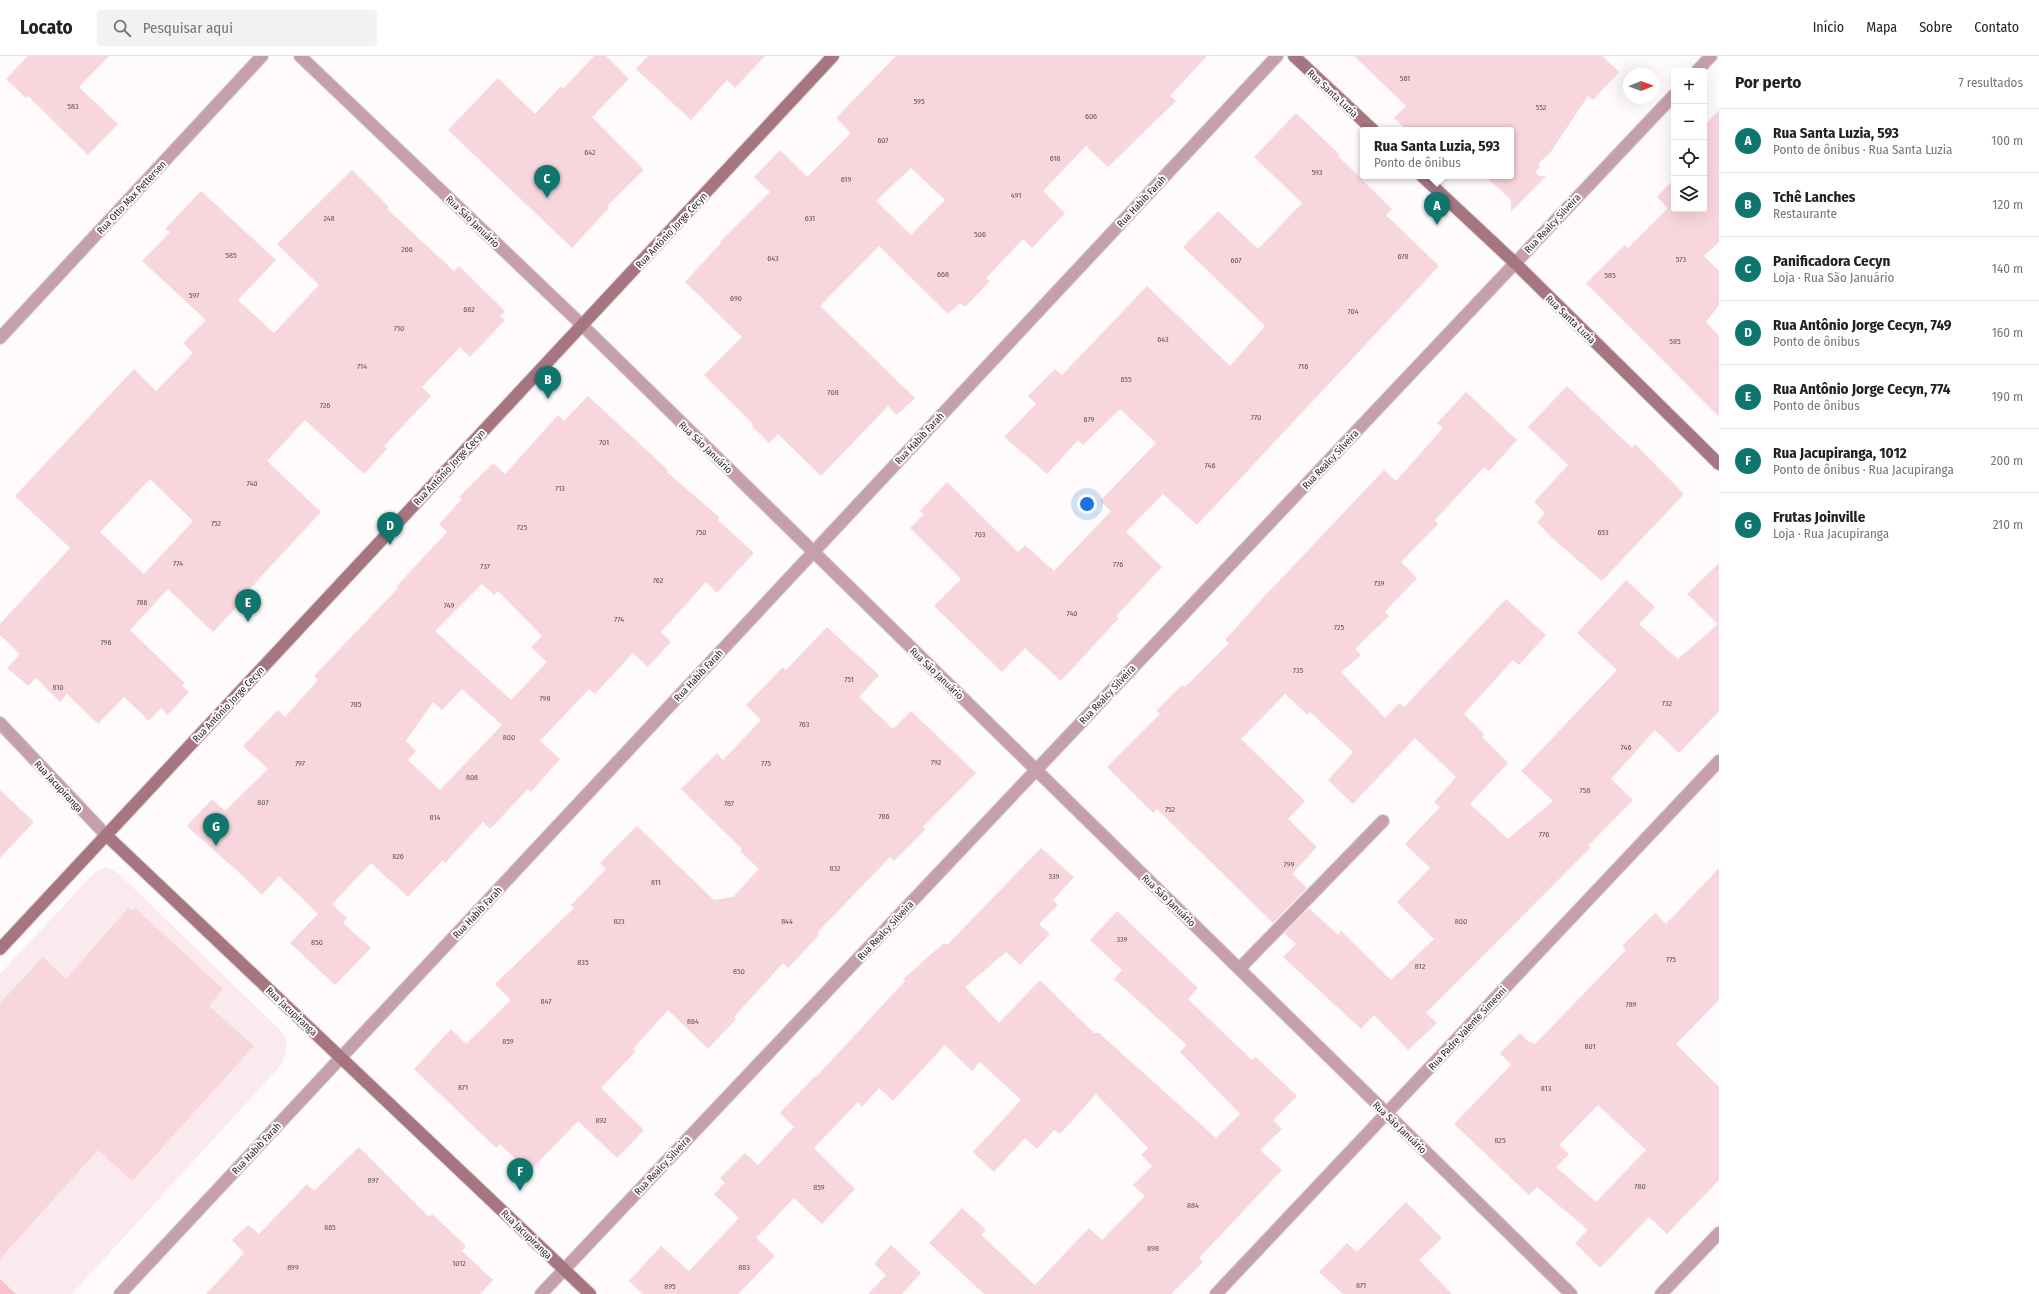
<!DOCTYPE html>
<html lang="pt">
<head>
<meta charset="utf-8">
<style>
	body { margin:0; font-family:"Fira Sans Condensed",sans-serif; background:#f2f2f2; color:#222 }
	.controls { position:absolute; right:12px; top:12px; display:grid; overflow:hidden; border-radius:4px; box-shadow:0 4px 16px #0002 }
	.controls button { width:36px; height:36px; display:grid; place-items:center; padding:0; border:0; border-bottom:1px solid #e0e0e0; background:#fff; color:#222; font:20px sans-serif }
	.compass { position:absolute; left:1623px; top:12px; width:36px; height:36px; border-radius:50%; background:#fff; box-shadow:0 4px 16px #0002; rotate:89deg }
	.you { position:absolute; left:1087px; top:448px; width:14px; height:14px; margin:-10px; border:3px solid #fff; border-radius:50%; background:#1a73e8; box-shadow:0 0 0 6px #1a73e833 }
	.badge { display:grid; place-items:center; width:26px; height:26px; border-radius:50%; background:#0f766e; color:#fff; font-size:13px; font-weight:700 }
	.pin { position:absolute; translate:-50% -33px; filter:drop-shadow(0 1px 2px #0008) }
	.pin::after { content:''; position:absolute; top:21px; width:14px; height:12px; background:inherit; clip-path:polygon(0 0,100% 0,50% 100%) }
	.popup { position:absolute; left:1360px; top:71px; width:154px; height:52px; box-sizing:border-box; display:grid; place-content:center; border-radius:4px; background:#fff; filter:drop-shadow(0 1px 3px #0005); font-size:13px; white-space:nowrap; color:#767676 }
	.popup b { font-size:15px; color:#222 }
	.popup::after { content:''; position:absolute; left:50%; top:100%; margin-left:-8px; border:8px solid transparent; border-top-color:#fff }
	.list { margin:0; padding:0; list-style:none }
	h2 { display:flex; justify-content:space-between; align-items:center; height:52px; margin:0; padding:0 16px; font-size:17px }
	h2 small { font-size:13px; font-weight:400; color:#767676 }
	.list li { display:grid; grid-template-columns:26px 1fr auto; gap:12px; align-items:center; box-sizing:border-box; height:64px; padding:0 16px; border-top:1px solid #e0e0e0 }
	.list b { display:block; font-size:15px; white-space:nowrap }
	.list p { margin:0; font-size:13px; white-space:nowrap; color:#767676 }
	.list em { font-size:13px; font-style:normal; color:#767676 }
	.icon { flex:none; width:22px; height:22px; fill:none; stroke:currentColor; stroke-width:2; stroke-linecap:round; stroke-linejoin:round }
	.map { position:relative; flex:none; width:1719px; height:1238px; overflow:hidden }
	header { display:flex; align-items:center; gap:24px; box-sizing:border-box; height:56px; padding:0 20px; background:#fff; border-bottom:1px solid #e0e0e0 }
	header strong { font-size:19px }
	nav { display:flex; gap:22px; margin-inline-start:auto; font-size:14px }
	.search { width:280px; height:36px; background:#f2f2f2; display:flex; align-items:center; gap:10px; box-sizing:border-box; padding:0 14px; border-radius:4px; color:#767676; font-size:15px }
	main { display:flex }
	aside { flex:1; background:#fff }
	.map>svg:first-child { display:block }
	.built { fill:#faeaee }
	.green { fill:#f7c1d0 }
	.building { fill:#f8d6de; fill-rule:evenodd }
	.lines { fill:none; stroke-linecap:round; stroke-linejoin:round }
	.street-casing { stroke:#d9d4d5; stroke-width:14 }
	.secondary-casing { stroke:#d9d4d5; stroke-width:14 }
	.street { stroke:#c5a0aa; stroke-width:12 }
	.secondary { stroke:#a77482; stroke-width:12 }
	.labels { text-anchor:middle; stroke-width:4; stroke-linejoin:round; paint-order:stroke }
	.number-label { font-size:8px; fill:#5e5456 }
	.street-label { font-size:10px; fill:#2b2829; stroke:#fffafb }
</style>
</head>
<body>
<header>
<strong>Locato</strong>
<div class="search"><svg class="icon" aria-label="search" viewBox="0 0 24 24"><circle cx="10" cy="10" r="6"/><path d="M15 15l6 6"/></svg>Pesquisar aqui</div>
<nav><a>Início</a><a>Mapa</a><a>Sobre</a><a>Contato</a></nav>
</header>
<main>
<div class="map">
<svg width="1719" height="1238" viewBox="0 0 1719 1238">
	<rect width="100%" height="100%" fill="#fffafb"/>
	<path class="built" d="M 107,811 L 118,817 L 277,971 L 286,982 L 286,994 L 282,1008 L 72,1238 L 0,1238 L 0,918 L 96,815 Z"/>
	<path class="green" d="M 0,1223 L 16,1238 L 0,1238 Z"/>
	<path class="building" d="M 28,0 L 109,0 L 79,31 L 118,68 L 88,99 L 28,40 L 26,42 L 6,23 Z
		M 594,0 L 606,0 L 629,23 L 592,61 L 644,114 L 607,150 L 609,152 L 572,192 L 448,74 L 498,22 L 535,58 L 561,30 L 563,33 Z
		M 648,0 L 765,0 L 735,32 L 727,24 L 691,64 L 636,13 Z
		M 896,0 L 1207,0 L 1170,40 L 1176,45 L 1108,111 L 1086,90 L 1043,135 L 1065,157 L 1032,192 L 1023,183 L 986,222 L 990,225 L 965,251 L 960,247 L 948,258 L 879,190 L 820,250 L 915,342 L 897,359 L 888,350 L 821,420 L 778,378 L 769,387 L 751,369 L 753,368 L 704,319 L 742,281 L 685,226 L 721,187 L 720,186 L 770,136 L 754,121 L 780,94 L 807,121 L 851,77 L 836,62 ZM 911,112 L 945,144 L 911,179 L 876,145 Z
		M 1354,0 L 1602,0 L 1619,16 L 1593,44 L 1588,40 L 1550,97 L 1538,108 L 1540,111 L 1535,116 L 1539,120 L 1546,120 L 1511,156 L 1511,144 L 1485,120 L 1511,120 L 1511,74 L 1407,74 L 1394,62 L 1406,50 Z
		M 1719,54 L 1719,186 L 1704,200 L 1719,215 L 1719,249 L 1706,266 L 1719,280 L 1719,361 L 1586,227 L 1625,189 L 1628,192 L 1668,152 L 1657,141 L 1674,123 L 1674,153 L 1704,153 L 1704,70 Z
		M 1296,57 L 1340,99 L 1338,100 L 1392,153 L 1386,159 L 1439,210 L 1197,469 L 1163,438 L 1126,476 L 1162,511 L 1116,560 L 1119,562 L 1061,625 L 1025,592 L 1002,616 L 934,550 L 961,523 L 910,472 L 924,458 L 920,455 L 947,426 L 1018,496 L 1025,489 L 1054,515 L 1111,455 L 1100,445 L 1156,387 L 1120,353 L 1083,389 L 1078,384 L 1047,418 L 1004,381 L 1036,348 L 1028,340 L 1055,313 L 1062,319 L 1147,230 L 1230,310 L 1265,270 L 1183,191 L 1218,155 L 1258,193 L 1302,147 L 1254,101 Z
		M 352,114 L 389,151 L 387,153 L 454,215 L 459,210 L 505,255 L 500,260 L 505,264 L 470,301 L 460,291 L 422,331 L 431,340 L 384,390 L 387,393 L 364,418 L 305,364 L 267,405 L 321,456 L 246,537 L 248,539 L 213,576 L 168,533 L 130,574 L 185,627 L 182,630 L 189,636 L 168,659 L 161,652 L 149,665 L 124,641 L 98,668 L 67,638 L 60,646 L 36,622 L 28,630 L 7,612 L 20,598 L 0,579 L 0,568 L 70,492 L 15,440 L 134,313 L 156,335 L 193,297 L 183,287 L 206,264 L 142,205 L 170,176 L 165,173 L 201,135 L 276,204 L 238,244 L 274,277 L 319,229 L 277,188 ZM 150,423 L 193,465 L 144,518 L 100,476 Z
		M 1567,330 L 1632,392 L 1635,388 L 1684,438 L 1602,525 L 1551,481 L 1537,466 L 1545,457 L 1534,446 L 1568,409 L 1528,371 Z
		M 1466,336 L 1517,384 L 1489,415 L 1484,411 L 1435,464 L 1438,468 L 1401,506 L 1417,522 L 1385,556 L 1389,560 L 1355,593 L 1361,599 L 1341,616 L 1385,662 L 1399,647 L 1404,651 L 1506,543 L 1546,579 L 1519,609 L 1513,604 L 1464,658 L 1484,678 L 1482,681 L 1508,707 L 1470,748 L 1508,783 L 1553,745 L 1521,715 L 1617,614 L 1577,577 L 1626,524 L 1655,551 L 1639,568 L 1678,603 L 1718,568 L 1687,538 L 1719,507 L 1719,655 L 1679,697 L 1655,674 L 1611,723 L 1633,744 L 1588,790 L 1590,792 L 1426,957 L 1437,967 L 1408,994 L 1374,959 L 1361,973 L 1283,901 L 1296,888 L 1284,877 L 1309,852 L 1338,879 L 1341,875 L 1391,924 L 1434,883 L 1397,846 L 1430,812 L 1405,788 L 1440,751 L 1434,746 L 1456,721 L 1415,682 L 1353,748 L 1328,724 L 1353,696 L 1310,656 L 1308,659 L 1285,638 L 1241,683 L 1305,745 L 1288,763 L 1317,791 L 1292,818 L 1307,832 L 1273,867 L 1157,753 L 1153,757 L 1107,711 L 1160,658 L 1156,655 L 1182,629 L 1185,631 L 1229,587 L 1225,584 L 1260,545 L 1384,414 L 1396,425 L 1443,372 L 1437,367 Z
		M 588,340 L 668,414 L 667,416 L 719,461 L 718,464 L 754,497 L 717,537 L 706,526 L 661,576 L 671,586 L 648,611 L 633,597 L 595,638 L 589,633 L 540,685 L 560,703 L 531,736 L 528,733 L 490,773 L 483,766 L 445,807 L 443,804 L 408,841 L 371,807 L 332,848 L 347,862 L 343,867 L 371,892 L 335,929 L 290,887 L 318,858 L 279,820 L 262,839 L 245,822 L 187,770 L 212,743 L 225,755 L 268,713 L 243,690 L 278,654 L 285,661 L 318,624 L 314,620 L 398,532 L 396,531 L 447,476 L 439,468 L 462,443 L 459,441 L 493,407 L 505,418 L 558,359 L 564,365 ZM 482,528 L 494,539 L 498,535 L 542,580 L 531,591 L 547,606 L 511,644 L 435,575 ZM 462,633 L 502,669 L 440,734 L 408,704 L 416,695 L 406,685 L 433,646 L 442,654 Z
		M 827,571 L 879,619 L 859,641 L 893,673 L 911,655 L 976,717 L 923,771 L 925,774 L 894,805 L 890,801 L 817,877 L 819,879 L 788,912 L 783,907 L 734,961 L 736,963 L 708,993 L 668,954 L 633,993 L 636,995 L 601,1032 L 644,1074 L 617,1102 L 578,1065 L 529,1116 L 500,1088 L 496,1092 L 414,1013 L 451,973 L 466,988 L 511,944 L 495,928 L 574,852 L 571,849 L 606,813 L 600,807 L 637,770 L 714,844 L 733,841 L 759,813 L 740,795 L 742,793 L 681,733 L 717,697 L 723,704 L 761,664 L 746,649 L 783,611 L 786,614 Z
		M 0,734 L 34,766 L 0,802 Z
		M 1041,792 L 1074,821 L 1053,844 L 1058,849 L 1039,868 L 1050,878 L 1020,909 L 1006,896 L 965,931 L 999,967 L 1040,924 L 1094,977 L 1099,977 L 1216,1082 L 1240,1058 L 1180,996 L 1187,989 L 1114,923 L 1122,914 L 1090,884 L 1117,855 L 1198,932 L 1188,943 L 1252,1004 L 1256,1001 L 1297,1040 L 1273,1064 L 1282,1073 L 1260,1094 L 1282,1114 L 1199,1202 L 1203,1206 L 1171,1238 L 984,1238 L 929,1187 L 962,1152 L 986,1174 L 981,1179 L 1035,1229 L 1089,1172 L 1102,1184 L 1145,1140 L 1133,1129 L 1152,1110 L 1141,1099 L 1148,1092 L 1096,1038 L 1060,1078 L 1054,1074 L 1037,1093 L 1025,1082 L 994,1116 L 973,1096 L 1021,1044 L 980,1006 L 972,1015 L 945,989 L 893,1045 L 879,1032 L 862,1051 L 858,1046 L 814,1092 L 855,1133 L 822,1168 L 794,1142 L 756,1182 L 775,1200 L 738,1238 L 643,1238 L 629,1225 L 661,1190 L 689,1215 L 739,1162 L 714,1138 L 725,1127 L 720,1122 L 745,1097 L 758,1109 L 794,1071 L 780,1057 L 815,1020 L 816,1021 L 905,925 L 903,923 L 944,887 L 947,889 Z
		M 1719,812 L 1719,944 L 1676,988 L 1719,1031 L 1719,1124 L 1667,1178 L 1649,1161 L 1600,1212 L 1575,1187 L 1588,1174 L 1537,1131 L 1529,1139 L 1454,1068 L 1511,1009 L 1500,997 L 1520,977 L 1530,987 L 1532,986 L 1535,988 L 1626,894 L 1622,890 L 1655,857 L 1666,868 ZM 1598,1049 L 1646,1094 L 1596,1146 L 1556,1111 L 1569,1098 L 1559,1089 Z
		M 129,851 L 132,855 L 135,852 L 223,933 L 209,950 L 254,990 L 132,1125 L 98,1094 L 0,1203 L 0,947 L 43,901 L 66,923 Z
		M 359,1091 L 429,1161 L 432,1158 L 466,1190 L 462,1195 L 493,1224 L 480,1238 L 206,1238 L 244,1197 L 232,1184 L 248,1169 L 259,1178 L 307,1128 L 314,1135 Z
		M 1406,1146 L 1442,1182 L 1419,1204 L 1452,1238 L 1343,1238 L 1319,1216 L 1347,1187 L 1357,1196 Z
		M 891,1189 L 921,1217 L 902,1238 L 868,1238 L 886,1219 L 874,1208 Z"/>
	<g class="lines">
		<g class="street-casing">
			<path id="street" d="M 300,0 L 582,269 L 1571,1238
				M 1697,15 L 1711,0
				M 0,282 L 262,0
				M 0,667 L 106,779
				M 1239,913 L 1383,765
				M 120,1238 L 1277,0
				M 541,1238 L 1674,39
				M 1216,1238 L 1719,705
				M 1661,1238 L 1719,1177"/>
		</g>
		<g class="secondary-casing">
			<path id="secondary" d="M 1294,0 L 1373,74
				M 1422,120 L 1515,207 L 1719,408
				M 106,779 L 590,1238
				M 0,893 L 833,0"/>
		</g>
		<use href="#street" class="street"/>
		<use href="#secondary" class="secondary"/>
	</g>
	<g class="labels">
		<g class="number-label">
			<text x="1405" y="25">561</text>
			<text x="919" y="48">595</text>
			<text x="73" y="53">583</text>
			<text x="1541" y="54">552</text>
			<text x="1091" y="63">606</text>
			<text x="883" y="87">607</text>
			<text x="590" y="99">642</text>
			<text x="1055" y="105">618</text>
			<text x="1317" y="119">593</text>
			<text x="846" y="126">619</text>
			<text x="1016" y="142">491</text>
			<text x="329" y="165">248</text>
			<text x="810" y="165">631</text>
			<text x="980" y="181">506</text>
			<text x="407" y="196">266</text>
			<text x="231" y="202">585</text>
			<text x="1403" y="203">678</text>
			<text x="773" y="205">643</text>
			<text x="1681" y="206">573</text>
			<text x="1236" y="207">607</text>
			<text x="943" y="221">668</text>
			<text x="1610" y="222">585</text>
			<text x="194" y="242">597</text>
			<text x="736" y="245">690</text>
			<text x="469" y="256">682</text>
			<text x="1353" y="258">704</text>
			<text x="399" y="275">710</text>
			<text x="1163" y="286">643</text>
			<text x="1675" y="288">585</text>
			<text x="362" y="313">714</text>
			<text x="1303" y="313">716</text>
			<text x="1126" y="326">655</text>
			<text x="833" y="339">708</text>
			<text x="325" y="352">726</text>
			<text x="1256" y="364">770</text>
			<text x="1089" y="366">679</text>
			<text x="604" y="389">701</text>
			<text x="1210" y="412">746</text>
			<text x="252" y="430">740</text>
			<text x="560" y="435">713</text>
			<text x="216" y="470">752</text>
			<text x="522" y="474">725</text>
			<text x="701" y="479">750</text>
			<text x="1603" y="479">653</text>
			<text x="980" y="481">703</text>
			<text x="178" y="510">774</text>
			<text x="1118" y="511">776</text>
			<text x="485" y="513">737</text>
			<text x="658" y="527">762</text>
			<text x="1379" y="530">739</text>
			<text x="142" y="549">786</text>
			<text x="449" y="552">749</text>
			<text x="1072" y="560">740</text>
			<text x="619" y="566">774</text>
			<text x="1339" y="574">725</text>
			<text x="106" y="589">796</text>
			<text x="1298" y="617">735</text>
			<text x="849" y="626">751</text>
			<text x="58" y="634">810</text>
			<text x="545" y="645">798</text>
			<text x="1667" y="650">732</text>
			<text x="356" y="651">785</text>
			<text x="804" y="671">763</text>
			<text x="509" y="684">800</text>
			<text x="1626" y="694">746</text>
			<text x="936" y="709">792</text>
			<text x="300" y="710">797</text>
			<text x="766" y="710">775</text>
			<text x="472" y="724">808</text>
			<text x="1585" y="737">758</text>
			<text x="263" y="749">807</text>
			<text x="729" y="750">787</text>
			<text x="1170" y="756">752</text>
			<text x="884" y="763">786</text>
			<text x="435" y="764">814</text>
			<text x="1544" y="781">776</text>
			<text x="398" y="803">826</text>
			<text x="1289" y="811">799</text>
			<text x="835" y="815">832</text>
			<text x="1054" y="823">339</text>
			<text x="656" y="829">811</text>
			<text x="619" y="868">823</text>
			<text x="787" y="868">844</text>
			<text x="1461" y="868">800</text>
			<text x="1122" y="886">339</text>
			<text x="317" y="889">850</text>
			<text x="1671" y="906">775</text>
			<text x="583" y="909">835</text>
			<text x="1420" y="913">812</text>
			<text x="739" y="918">850</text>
			<text x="546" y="948">847</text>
			<text x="1631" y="951">789</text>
			<text x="693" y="968">864</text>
			<text x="508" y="988">859</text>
			<text x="1590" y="993">801</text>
			<text x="463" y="1034">871</text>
			<text x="1546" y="1035">813</text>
			<text x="601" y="1067">892</text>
			<text x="1500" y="1087">825</text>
			<text x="373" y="1127">897</text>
			<text x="1640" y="1133">780</text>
			<text x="819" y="1134">859</text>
			<text x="1193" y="1152">884</text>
			<text x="330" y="1174">865</text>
			<text x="1153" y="1195">898</text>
			<text x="459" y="1210">1012</text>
			<text x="293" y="1214">899</text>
			<text x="744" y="1214">883</text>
			<text x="1361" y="1232">871</text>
			<text x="670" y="1233">895</text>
		</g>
		<g class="street-label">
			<text transform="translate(1333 37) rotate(43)" y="4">Rua Santa Luzia</text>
			<text transform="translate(131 141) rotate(-47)" y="4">Rua Otto Max Pettersen</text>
			<text transform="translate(1141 145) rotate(-47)" y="4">Rua Habib Farah</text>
			<text transform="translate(473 165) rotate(44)" y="4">Rua São Januário</text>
			<text transform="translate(1552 167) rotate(-47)" y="4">Rua Realcy Silveira</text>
			<text transform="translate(671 174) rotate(-47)" y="4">Rua Antônio Jorge Cecyn</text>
			<text transform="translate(1571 263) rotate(44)" y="4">Rua Santa Luzia</text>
			<text transform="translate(919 382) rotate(-47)" y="4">Rua Habib Farah</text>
			<text transform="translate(706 391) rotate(44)" y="4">Rua São Januário</text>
			<text transform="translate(1330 403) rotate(-47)" y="4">Rua Realcy Silveira</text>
			<text transform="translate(449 411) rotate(-47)" y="4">Rua Antônio Jorge Cecyn</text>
			<text transform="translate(937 617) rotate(44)" y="4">Rua São Januário</text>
			<text transform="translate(698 619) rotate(-47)" y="4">Rua Habib Farah</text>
			<text transform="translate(1107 638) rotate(-47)" y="4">Rua Realcy Silveira</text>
			<text transform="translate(228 648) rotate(-47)" y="4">Rua Antônio Jorge Cecyn</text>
			<text transform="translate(59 730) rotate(47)" y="4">Rua Jacupiranga</text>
			<text transform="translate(1169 844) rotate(44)" y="4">Rua São Januário</text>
			<text transform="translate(477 856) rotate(-47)" y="4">Rua Habib Farah</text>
			<text transform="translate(885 874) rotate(-47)" y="4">Rua Realcy Silveira</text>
			<text transform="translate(292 955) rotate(43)" y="4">Rua Jacupiranga</text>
			<text transform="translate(1467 972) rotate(-47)" y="4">Rua Padre Valente Simeoni</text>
			<text transform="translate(1400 1071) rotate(44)" y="4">Rua São Januário</text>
			<text transform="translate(256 1092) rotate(-47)" y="4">Rua Habib Farah</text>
			<text transform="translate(662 1109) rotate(-47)" y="4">Rua Realcy Silveira</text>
			<text transform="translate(527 1178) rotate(44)" y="4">Rua Jacupiranga</text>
		</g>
	</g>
</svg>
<div class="controls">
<button>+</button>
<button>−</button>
<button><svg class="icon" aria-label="locate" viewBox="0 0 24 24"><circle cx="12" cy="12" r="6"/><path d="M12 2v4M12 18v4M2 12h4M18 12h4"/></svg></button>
<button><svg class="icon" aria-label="layers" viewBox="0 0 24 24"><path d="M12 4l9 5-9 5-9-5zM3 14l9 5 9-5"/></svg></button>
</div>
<svg class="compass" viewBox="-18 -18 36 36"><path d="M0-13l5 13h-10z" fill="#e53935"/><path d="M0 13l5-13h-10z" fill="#767676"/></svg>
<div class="you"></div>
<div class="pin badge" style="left:1437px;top:169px">A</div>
<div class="popup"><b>Rua Santa Luzia, 593</b>Ponto de ônibus</div>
<div class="pin badge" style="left:548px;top:343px">B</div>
<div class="pin badge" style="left:547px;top:142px">C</div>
<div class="pin badge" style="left:390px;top:489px">D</div>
<div class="pin badge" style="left:248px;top:566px">E</div>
<div class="pin badge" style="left:520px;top:1135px">F</div>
<div class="pin badge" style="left:216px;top:790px">G</div>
</div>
<aside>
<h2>Por perto<small>7 resultados</small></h2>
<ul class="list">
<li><span class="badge">A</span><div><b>Rua Santa Luzia, 593</b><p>Ponto de ônibus · Rua Santa Luzia</p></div><em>100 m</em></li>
<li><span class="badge">B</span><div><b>Tchê Lanches</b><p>Restaurante</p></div><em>120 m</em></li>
<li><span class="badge">C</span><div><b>Panificadora Cecyn</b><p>Loja · Rua São Januário</p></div><em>140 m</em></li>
<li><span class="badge">D</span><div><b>Rua Antônio Jorge Cecyn, 749</b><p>Ponto de ônibus</p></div><em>160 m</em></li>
<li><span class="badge">E</span><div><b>Rua Antônio Jorge Cecyn, 774</b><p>Ponto de ônibus</p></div><em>190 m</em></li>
<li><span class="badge">F</span><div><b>Rua Jacupiranga, 1012</b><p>Ponto de ônibus · Rua Jacupiranga</p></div><em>200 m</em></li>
<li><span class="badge">G</span><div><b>Frutas Joinville</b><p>Loja · Rua Jacupiranga</p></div><em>210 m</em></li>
</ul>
</aside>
</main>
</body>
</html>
